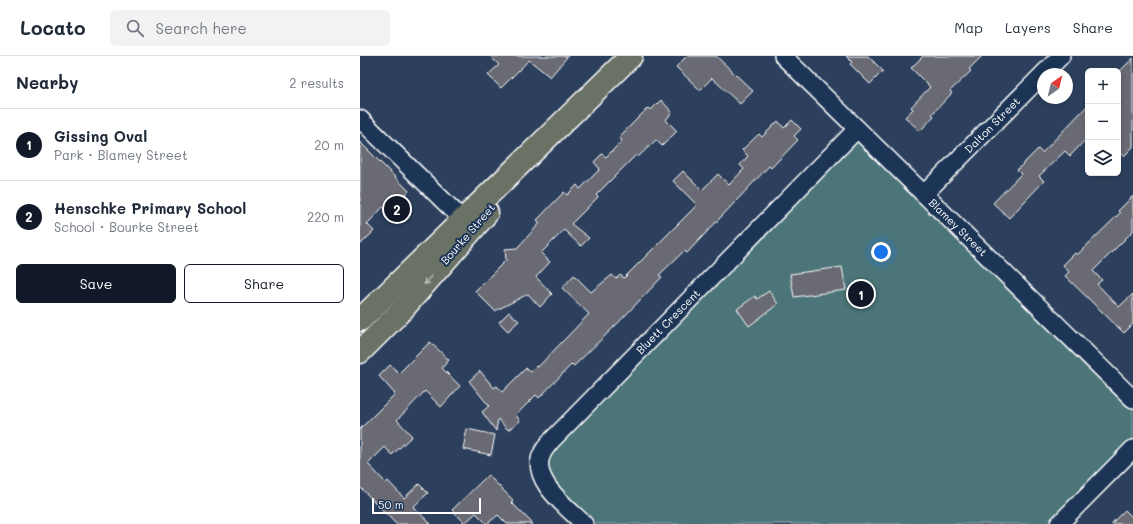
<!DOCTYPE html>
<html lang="en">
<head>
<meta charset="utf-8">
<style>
	body { margin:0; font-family:Mali,sans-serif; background:#f2f2f3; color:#1f2937 }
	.controls { position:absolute; right:12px; top:12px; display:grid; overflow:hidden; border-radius:6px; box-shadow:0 2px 6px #0003 }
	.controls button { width:36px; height:36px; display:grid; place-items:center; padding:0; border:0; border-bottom:1px solid #e0e1e3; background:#fff; color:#1f2937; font:20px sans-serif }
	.compass { position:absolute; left:677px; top:12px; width:36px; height:36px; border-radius:50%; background:#fff; box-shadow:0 2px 6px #0003; rotate:35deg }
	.scale { position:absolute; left:12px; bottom:10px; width:109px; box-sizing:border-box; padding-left:4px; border:2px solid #fff; border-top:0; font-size:11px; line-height:14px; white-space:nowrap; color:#fff; -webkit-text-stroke:3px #1d3557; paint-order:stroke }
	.you { position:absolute; left:521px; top:196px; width:14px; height:14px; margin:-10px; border:3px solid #fff; border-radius:50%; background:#1a73e8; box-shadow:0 0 0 6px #1a73e833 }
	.badge { display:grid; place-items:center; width:26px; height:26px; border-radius:50%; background:#111827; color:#fff; font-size:13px; font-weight:700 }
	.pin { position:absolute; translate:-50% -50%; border:2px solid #fff; box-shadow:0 1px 4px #0006 }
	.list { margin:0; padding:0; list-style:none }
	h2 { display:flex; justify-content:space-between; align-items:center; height:52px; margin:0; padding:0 16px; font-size:17px }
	h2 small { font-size:13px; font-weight:400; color:#747a83 }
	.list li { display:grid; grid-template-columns:26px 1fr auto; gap:12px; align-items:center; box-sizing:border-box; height:72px; padding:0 16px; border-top:1px solid #e0e1e3 }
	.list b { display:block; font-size:15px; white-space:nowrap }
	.list p { margin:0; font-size:13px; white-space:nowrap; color:#747a83 }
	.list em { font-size:13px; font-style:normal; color:#747a83 }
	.actions { display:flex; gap:8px; padding:12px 16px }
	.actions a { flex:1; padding:9px 0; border:1px solid #111827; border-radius:6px; text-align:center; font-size:14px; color:#111827 }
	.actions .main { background:#111827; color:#fff }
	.icon { flex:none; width:22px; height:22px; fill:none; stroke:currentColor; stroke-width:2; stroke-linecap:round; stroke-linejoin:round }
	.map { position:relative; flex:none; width:773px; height:468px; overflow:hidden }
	header { display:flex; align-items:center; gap:24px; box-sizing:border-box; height:56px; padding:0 20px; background:#fff; border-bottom:1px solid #e0e1e3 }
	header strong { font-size:19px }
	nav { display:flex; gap:22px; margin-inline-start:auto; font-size:14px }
	.search { width:280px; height:36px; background:#f2f2f3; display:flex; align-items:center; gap:10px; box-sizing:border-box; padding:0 14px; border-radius:6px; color:#747a83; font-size:15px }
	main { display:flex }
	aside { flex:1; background:#fff }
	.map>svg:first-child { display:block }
	.green { fill:#4c7478; stroke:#a6babc }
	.building { fill:#696a73; stroke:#fff }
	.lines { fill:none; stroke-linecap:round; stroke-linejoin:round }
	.minor-casing { stroke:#fff; stroke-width:20 }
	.major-casing { stroke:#fff; stroke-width:25 }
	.minor { stroke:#1d3557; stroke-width:17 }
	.major { stroke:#6b7165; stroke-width:22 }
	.oneway { stroke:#bcbfba }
	.labels { text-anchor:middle; stroke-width:4; stroke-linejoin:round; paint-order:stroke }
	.street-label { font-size:11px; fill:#fff; stroke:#1d3557 }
</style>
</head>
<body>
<header>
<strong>Locato</strong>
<div class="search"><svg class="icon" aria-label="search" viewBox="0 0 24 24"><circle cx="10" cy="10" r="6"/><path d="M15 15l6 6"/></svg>Search here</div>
<nav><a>Map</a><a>Layers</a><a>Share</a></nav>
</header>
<main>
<aside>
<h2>Nearby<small>2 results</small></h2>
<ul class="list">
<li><span class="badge">1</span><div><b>Gissing Oval</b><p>Park · Blamey Street</p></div><em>20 m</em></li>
<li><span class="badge">2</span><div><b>Henschke Primary School</b><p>School · Bourke Street</p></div><em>220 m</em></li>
</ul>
<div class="actions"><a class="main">Save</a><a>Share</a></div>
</aside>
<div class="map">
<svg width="773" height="468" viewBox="0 0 773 468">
	<rect width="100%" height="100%" fill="#2c405d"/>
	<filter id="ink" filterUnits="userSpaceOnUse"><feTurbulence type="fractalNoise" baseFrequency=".025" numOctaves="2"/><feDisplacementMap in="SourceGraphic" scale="8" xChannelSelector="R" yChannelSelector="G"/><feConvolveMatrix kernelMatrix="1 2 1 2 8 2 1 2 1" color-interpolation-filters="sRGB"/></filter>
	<g filter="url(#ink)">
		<path class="green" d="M 497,73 L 773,343 L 773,393 L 699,468 L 224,468 L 190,434 L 181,398 Z"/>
		<path class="building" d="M 130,0 L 208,0 L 190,21 L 169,4 L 141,32 L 128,19 L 139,9 Z
			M 327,0 L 356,0 L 393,35 L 380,48 L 352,22 L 340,34 L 316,11 Z
			M 486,0 L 508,0 L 523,15 L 510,28 L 490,8 L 492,6 Z
			M 563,0 L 622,0 L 609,13 L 611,15 L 590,35 L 592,37 L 572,58 L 574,60 L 560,75 L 545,61 L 553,53 L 551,51 L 570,31 L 551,12 Z
			M 773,2 L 773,91 L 764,100 L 758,94 L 758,17 Z
			M 301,44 L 312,56 L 306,64 L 317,75 L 302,90 L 296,84 L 278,101 L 276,99 L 236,139 L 238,141 L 211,168 L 229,182 L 221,190 L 204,174 L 181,197 L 190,206 L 176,221 L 192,238 L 180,251 L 168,238 L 135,255 L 115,235 L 146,204 L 145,193 L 157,192 L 180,167 L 177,164 L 204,136 L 207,139 L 217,129 L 220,133 L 240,113 L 234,106 L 242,98 L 246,101 L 262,85 L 259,81 L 288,52 L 291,54 Z
			M 728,49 L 728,81 L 710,100 L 705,95 L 679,120 L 684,125 L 649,162 L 633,147 L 661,118 L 657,114 L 678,93 L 682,97 Z
			M 432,64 L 441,73 L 434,80 L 438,84 L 411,112 L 409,110 L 327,197 L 324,195 L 299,219 L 302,221 L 257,268 L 214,310 L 212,308 L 179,342 L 176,339 L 156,359 L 160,365 L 148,374 L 138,363 L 136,375 L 122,356 L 129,350 L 109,325 L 120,315 L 134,332 L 137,330 L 142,336 L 166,312 L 171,316 L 176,310 L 178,311 L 229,258 L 202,232 L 214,219 L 231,236 L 252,219 L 256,223 L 260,219 L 264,222 L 337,149 L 313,125 L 323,115 L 342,134 L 358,118 L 369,129 L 384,113 L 380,109 L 388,100 L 382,94 L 399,78 L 402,81 L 418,65 L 424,72 Z
			M 0,86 L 49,135 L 28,156 L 23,151 L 7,168 L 14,175 L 0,189 Z
			M 773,140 L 773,175 L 733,215 L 742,224 L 737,228 L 759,251 L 773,238 L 773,268 L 764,277 L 705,220 L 709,216 L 703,209 L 715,197 L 717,199 L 760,157 L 758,155 Z
			M 482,211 L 486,234 L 434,241 L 430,218 Z
			M 409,235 L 418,248 L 389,270 L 377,253 L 395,240 L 397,243 Z
			M 149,256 L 159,265 L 148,275 L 139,266 Z
			M 70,286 L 89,304 L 82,312 L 100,330 L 81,351 L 65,335 L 37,364 L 52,380 L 32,399 L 25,391 L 8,408 L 26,427 L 28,425 L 44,442 L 59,428 L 68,437 L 53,451 L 71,468 L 36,468 L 0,431 L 0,373 L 35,338 L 19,320 L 30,309 L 39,317 Z
			M 107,373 L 135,379 L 131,399 L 103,393 Z
			M 128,419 L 153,444 L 151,446 L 173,468 L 147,468 L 138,459 L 127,468 L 116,457 L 105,467 L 92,454 Z
			M 765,454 L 773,462 L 773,468 L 751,468 Z"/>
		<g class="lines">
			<g class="minor-casing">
				<g id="minor">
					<path id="s1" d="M 423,0 L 773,343"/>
					<path d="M 0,63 L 102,163"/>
					<path id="s2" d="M 564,138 L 701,0"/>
					<path id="s3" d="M 224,468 C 208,452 169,423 182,398 C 184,393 188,389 191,385 L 497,73"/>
					<path d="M 699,468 L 773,393"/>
				</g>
			</g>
			<g class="major-casing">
				<path id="major" d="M 0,264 L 271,0
					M 0,296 L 42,254 L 127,157"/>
			</g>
			<use href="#minor" class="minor"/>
			<use href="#major" class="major"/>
		</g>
		<defs><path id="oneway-shaft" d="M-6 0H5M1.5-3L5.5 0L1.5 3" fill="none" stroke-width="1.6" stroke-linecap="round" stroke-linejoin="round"/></defs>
		<use class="oneway" href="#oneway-shaft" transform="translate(68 224) rotate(131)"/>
	</g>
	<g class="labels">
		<g class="street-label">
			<text dy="4" stroke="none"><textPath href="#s2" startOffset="97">Dalton Street</textPath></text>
			<text dy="4" stroke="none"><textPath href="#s1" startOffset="245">Blamey Street</textPath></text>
			<text transform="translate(108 178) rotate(-49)" y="4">Bourke Street</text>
			<text dy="4" stroke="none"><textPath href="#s3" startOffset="270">Bluett Crescent</textPath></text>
		</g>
	</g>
</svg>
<div class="controls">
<button>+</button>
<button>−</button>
<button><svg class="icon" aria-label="layers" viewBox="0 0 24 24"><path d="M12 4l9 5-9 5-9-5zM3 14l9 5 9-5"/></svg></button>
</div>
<svg class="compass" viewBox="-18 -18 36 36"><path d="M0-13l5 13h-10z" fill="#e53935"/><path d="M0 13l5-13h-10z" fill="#747a83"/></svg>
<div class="scale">50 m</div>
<div class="you"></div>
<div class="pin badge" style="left:501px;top:238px">1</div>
<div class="pin badge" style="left:37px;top:153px">2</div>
</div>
</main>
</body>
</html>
